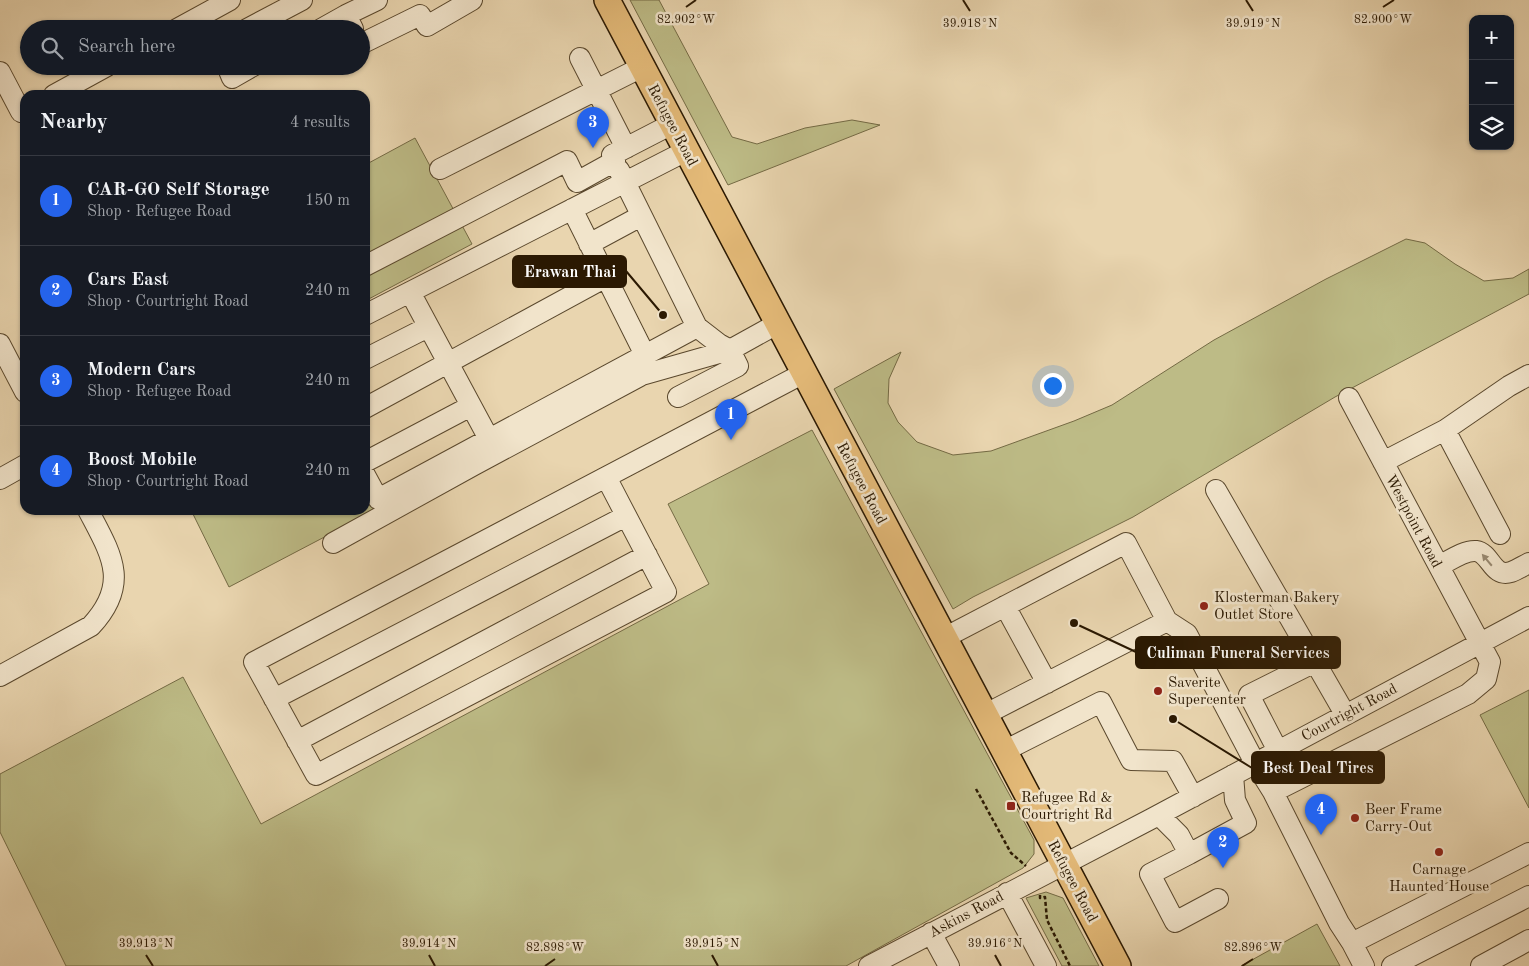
<!DOCTYPE html>
<html lang="en">
<head>
<meta charset="utf-8">
<style>
	body { margin:0; font-family:"Old Standard TT",serif; background:#242831; color:#f1f3f6 }
	.controls { position:absolute; right:15px; top:15px; display:grid; overflow:hidden; border-radius:10px; box-shadow:0 1px 4px #0004 }
	.controls button { width:45px; height:45px; display:grid; place-items:center; padding:0; border:0; border-bottom:1px solid #363941; background:#171b24; color:#f1f3f6; font:25px sans-serif }
	.you { position:absolute; left:1052px; top:385px; width:18px; height:18px; margin:-12px; border:4px solid #fff; border-radius:50%; background:#1a73e8; box-shadow:0 0 0 8px #1a73e833 }
	.badge { display:grid; place-items:center; width:32px; height:32px; border-radius:50%; background:#2563eb; color:#fff; font-size:16px; font-weight:700 }
	.pin { position:absolute; translate:-50% -41px; filter:drop-shadow(0 1px 2px #0008) }
	.pin::after { content:''; position:absolute; top:26px; width:18px; height:15px; background:inherit; clip-path:polygon(0 0,100% 0,50% 100%) }
	.list { margin:0; padding:0; list-style:none }
	h2 { display:flex; justify-content:space-between; align-items:center; height:65px; margin:0; padding:0 20px; font-size:21px }
	h2 small { font-size:16px; font-weight:400; color:#9ea1a6 }
	.list li { display:grid; grid-template-columns:32px 1fr auto; gap:15px; align-items:center; box-sizing:border-box; height:90px; padding:0 20px; border-top:1px solid #363941 }
	.list b { display:block; font-size:19px; white-space:nowrap }
	.list p { margin:0; font-size:16px; white-space:nowrap; color:#9ea1a6 }
	.list em { font-size:16px; font-style:normal; color:#9ea1a6 }
	.icon { flex:none; width:28px; height:28px; fill:none; stroke:currentColor; stroke-width:2; stroke-linecap:round; stroke-linejoin:round }
	.map { position:relative; flex:none; width:1529px; height:966px; overflow:hidden }
	.search { position:absolute; background:#171b24; box-shadow:0 1px 4px #0004; left:20px; top:20px; width:350px; height:55px; display:flex; align-items:center; gap:12px; box-sizing:border-box; padding:0 18px; border-radius:28px; color:#9ea1a6; font-size:19px }
	.panel { position:absolute; background:#171b24; box-shadow:0 1px 4px #0004; left:20px; top:90px; width:350px; height:425px; border-radius:15px }
	.map>svg:first-child { display:block }
	.green { fill:#bdbb86; stroke:#746a44 }
	.lines { fill:none; stroke-linecap:round; stroke-linejoin:round }
	.minor-casing { stroke:#5a482d; stroke-width:22 }
	.major-casing { stroke:#2b1902; stroke-width:28 }
	.path { stroke:#2b1902; stroke-width:2.5; stroke-dasharray:4 2.5; stroke-linecap:butt }
	.minor { stroke:#f1e4cb; stroke-width:20 }
	.major { stroke:#e4ba78; stroke-width:25 }
	.oneway { fill:#988971 }
	.ticks { fill:none; stroke:#2b1902; stroke-width:2 }
	.poi-dot { fill:#8f2418; stroke:#f1e4cb; stroke-width:2 }
	.labels { text-anchor:middle; stroke-width:5; stroke-linejoin:round; paint-order:stroke }
	.street-label { font-size:15px; fill:#2b1902; stroke:#f1e4cb }
	.poi-label { font-size:15px; fill:#2b1902; stroke:#f1e4cb; text-anchor:start }
	.ticks-label { font-size:12px; text-anchor:middle; fill:#2b1902; stroke:#f1e4cb; stroke-width:5; stroke-linejoin:round; paint-order:stroke }
	.leader { fill:none; stroke:#2b1902; stroke-width:2 }
	.callout-dot { fill:#2b1902; stroke:#f1e4cb; stroke-width:2 }
	.callout { fill:#2b1902; stroke:#2b1902; stroke-width:2 }
	.callout-label { font-size:16px; text-anchor:middle; font-weight:bold; fill:#fff }
</style>
</head>
<body>
<div class="map">
<svg width="1529" height="966" viewBox="0 0 1529 966">
	<rect width="100%" height="100%" fill="#e9d5af"/>
	<filter id="stains"><feTurbulence type="fractalNoise" baseFrequency=".004" numOctaves="4"/><feColorMatrix values="0 0 0 0 .2 0 0 0 0 .09 0 0 0 0 .02 0 0 0 .5 -.17"/></filter>
	<radialGradient id="worn" r=".72"><stop offset=".6" stop-color="#630" stop-opacity="0"/><stop offset="1" stop-color="#630" stop-opacity=".3"/></radialGradient>
	<path class="green" d="M 630,0 L 659,0 L 732,137 L 757,144 L 805,128 L 852,120 L 880,125 L 728,185 Z
		M 415,138 L 472,244 L 365,301 L 365,165 Z
		M 1406,239 L 1425,243 L 1455,264 L 1484,281 L 1513,278 L 1529,269 L 1529,294 L 1335,397 L 1133,517 L 973,597 L 953,609 L 834,389 L 901,352 L 889,379 L 888,403 L 898,422 L 917,442 L 953,455 L 991,451 L 1074,421 L 1112,405 L 1214,340 L 1326,279 Z
		M 812,430 L 1034,840 L 1034,854 L 1023,868 L 846,966 L 66,966 L 0,832 L 0,774 L 183,677 L 261,824 L 709,584 L 668,504 Z
		M 365,489 L 376,510 L 229,587 L 191,510 L 365,510 Z
		M 1529,690 L 1529,808 L 1480,715 Z
		M 1046,892 L 1063,898 L 1099,966 L 1062,966 L 1026,898 Z
		M 1317,924 L 1340,966 L 1241,966 Z"/>
	<g class="lines">
		<g class="minor-casing">
			<path id="minor" d="M 346,15 L 377,0
				M 177,29 L 230,0
				M 247,29 L 302,0
				M 321,29 L 346,15 L 353,29
				M 361,44 L 420,15 L 427,26 L 472,0
				M 580,58 L 626,148
				M 227,66 L 232,78 L 253,66
				M 0,72 L 21,112 L 25,110
				M 54,95 L 107,66
				M 440,169 L 642,67
				M 619,170 L 697,327
				M 572,209 L 645,355
				M 589,244 L 641,216
				M 365,266 L 567,161 L 577,182 L 615,161 L 612,155 L 672,124
				M 410,292 L 489,439
				M 365,315 L 686,151
				M 0,344 L 25,392
				M 365,359 L 428,327
				M 365,408 L 606,277
				M 1445,430 L 1500,534
				M 365,462 L 471,406
				M 1383,462 L 1445,430 L 1509,386 L 1529,375
				M 365,475 L 378,499 L 697,327 L 719,344 L 730,350 L 777,324
				M 606,477 L 666,592 L 316,775 L 254,662 L 804,373
				M 0,479 L 25,465
				M 1216,490 L 1345,714
				M 333,543 L 474,465 L 642,375 L 730,350 L 738,366 L 678,397
				M 1439,566 C 1449,561 1464,550 1476,551 C 1491,553 1492,578 1511,572 C 1517,570 1523,566 1529,563
				M 1005,606 L 1047,683
				M 1167,621 L 1187,634 L 1255,763 L 1273,792 L 1468,694 L 1486,679 L 1490,662 L 1349,398
				M 944,638 L 1126,543 L 1167,621 L 984,715
				M 0,676 L 91,626 C 131,583 111,554 88,510
				M 274,699 L 626,516
				M 297,741 L 647,555
				M 1004,751 L 1101,702 L 1131,760 L 1173,761 L 1193,797
				M 1278,751 L 1249,695 L 1315,662
				M 1273,792 L 1339,923 L 1352,943 L 1529,853
				M 1159,815 L 1179,835 L 1189,854 L 1246,823 L 1235,800 L 1233,775
				M 1189,854 L 1150,874 L 1175,922 L 1218,899
				M 1007,893 L 1046,966
				M 931,933 L 949,966
				M 1352,943 L 1364,966
				M 869,966 L 1151,819 L 1529,617
				M 1392,966 L 1529,896
				M 1481,966 L 1529,940"/>
		</g>
		<g class="major-casing">
			<path id="major" d="M 607,0 L 1118,966"/>
		</g>
		<path class="path" d="M 976,789 L 1011,853 L 1026,866
			M 1040,895 L 1040,898 L 1045,897 L 1047,920 L 1070,966"/>
		<use href="#minor" class="minor"/>
		<use href="#major" class="major"/>
	</g>
	<defs><path id="oneway-solid" d="M-6-.8H1V-3.2L6.5 0L1 3.2V.8H-6Z" transform="scale(1.25)"/></defs>
	<use class="oneway" href="#oneway-solid" transform="translate(1487 560) rotate(-130)"/>
	<path class="ticks" d="M 963,0 L 970,11M 1246,0 L 1253,11M 686,7 L 696,0M 1383,7 L 1394,0M 146,955 L 153,966M 429,955 L 435,966M 712,955 L 718,966M 995,955 L 1001,966M 545,966 L 555,959M 1242,966 L 1253,959"/>
	<g class="poi-dot">
		<circle cx="1204" cy="606" r="5"/>
		<circle cx="1158" cy="691" r="5"/>
		<rect x="1006" y="801" width="10" height="10" rx="2.5"/>
		<circle cx="1355" cy="818" r="5"/>
		<circle cx="1439" cy="852" r="5"/>
	</g>
	<g class="labels">
		<g class="street-label">
			<text transform="translate(673 125) rotate(62)" y="5">Refugee Road</text>
			<text transform="translate(862 483) rotate(62)" y="5">Refugee Road</text>
			<text transform="translate(1414 521) rotate(62)" y="5">Westpoint Road</text>
			<text transform="translate(1349 712) rotate(-28)" y="5">Courtright Road</text>
			<text transform="translate(1073 881) rotate(62)" y="5">Refugee Road</text>
			<text transform="translate(966 914) rotate(-28)" y="5">Askins Road</text>
		</g>
		<g class="poi-label">
			<text x="1214" y="602">Klosterman Bakery<tspan x="1214" dy="17">Outlet Store</tspan></text>
			<text x="1168" y="687">Saverite<tspan x="1168" dy="17">Supercenter</tspan></text>
			<text x="1021" y="802">Refugee Rd &amp;<tspan x="1021" dy="17">Courtright Rd</tspan></text>
			<text x="1365" y="814">Beer Frame<tspan x="1365" dy="17">Carry-Out</tspan></text>
			<text x="1439" y="874" text-anchor="middle">Carnage<tspan x="1439" dy="17">Haunted House</tspan></text>
		</g>
	</g>
	<g class="ticks-label">
		<text x="1383" y="23">82.900°W</text>
		<text x="686" y="23">82.902°W</text>
		<text x="970" y="27">39.918°N</text>
		<text x="1253" y="27">39.919°N</text>
		<text x="146" y="947">39.913°N</text>
		<text x="429" y="947">39.914°N</text>
		<text x="712" y="947">39.915°N</text>
		<text x="995" y="947">39.916°N</text>
		<text x="555" y="951">82.898°W</text>
		<text x="1253" y="951">82.896°W</text>
	</g>
	<path class="leader" d="M663 315L626 271M1074 623L1136 652M1173 719L1252 768"/>
	<g class="callout-dot">
		<circle cx="663" cy="315" r="5"/>
		<circle cx="1074" cy="623" r="5"/>
		<circle cx="1173" cy="719" r="5"/>
	</g>
	<g class="callout">
		<rect x="513" y="256" width="113" height="31" rx="5"/>
		<rect x="1136" y="637" width="204" height="31" rx="5"/>
		<rect x="1252" y="752" width="132" height="31" rx="5"/>
	</g>
	<g class="callout-label">
		<text x="570" y="277">Erawan Thai</text>
		<text x="1238" y="658">Culiman Funeral Services</text>
		<text x="1318" y="773">Best Deal Tires</text>
	</g>
	<rect width="100%" height="100%" filter="url(#stains)"/>
	<rect width="100%" height="100%" fill="url(#worn)"/>
</svg>
<div class="controls">
<button>+</button>
<button>−</button>
<button><svg class="icon" aria-label="layers" viewBox="0 0 24 24"><path d="M12 4l9 5-9 5-9-5zM3 14l9 5 9-5"/></svg></button>
</div>
<div class="you"></div>
<div class="pin badge" style="left:731px;top:440px">1</div>
<div class="pin badge" style="left:1223px;top:868px">2</div>
<div class="pin badge" style="left:593px;top:148px">3</div>
<div class="pin badge" style="left:1321px;top:835px">4</div>
<div class="search"><svg class="icon" aria-label="search" viewBox="0 0 24 24"><circle cx="10" cy="10" r="6"/><path d="M15 15l6 6"/></svg>Search here</div>
<section class="panel">
<h2>Nearby<small>4 results</small></h2>
<ul class="list">
<li><span class="badge">1</span><div><b>CAR-GO Self Storage</b><p>Shop · Refugee Road</p></div><em>150 m</em></li>
<li><span class="badge">2</span><div><b>Cars East</b><p>Shop · Courtright Road</p></div><em>240 m</em></li>
<li><span class="badge">3</span><div><b>Modern Cars</b><p>Shop · Refugee Road</p></div><em>240 m</em></li>
<li><span class="badge">4</span><div><b>Boost Mobile</b><p>Shop · Courtright Road</p></div><em>240 m</em></li>
</ul>
</section>
</div>
</body>
</html>
